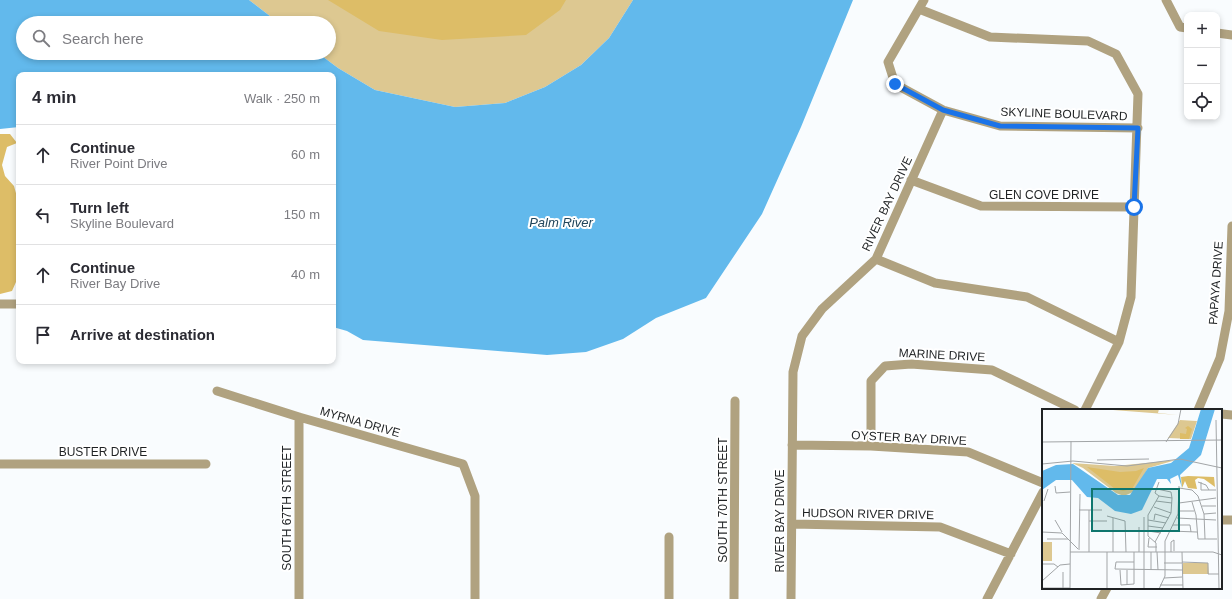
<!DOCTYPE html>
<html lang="en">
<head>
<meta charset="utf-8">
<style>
	body { margin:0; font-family:Helvetica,sans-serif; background:#f7f7f7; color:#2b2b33 }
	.controls { position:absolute; right:12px; top:12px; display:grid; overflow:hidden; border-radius:8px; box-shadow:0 2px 6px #0003 }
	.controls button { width:36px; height:36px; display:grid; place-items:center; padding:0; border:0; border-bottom:1px solid #e1e1e2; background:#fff; color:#2b2b33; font:20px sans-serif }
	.stop { position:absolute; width:12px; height:12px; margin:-9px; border:3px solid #1a73e8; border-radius:50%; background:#fff }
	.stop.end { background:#1a73e8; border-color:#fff; box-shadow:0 1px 4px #0008 }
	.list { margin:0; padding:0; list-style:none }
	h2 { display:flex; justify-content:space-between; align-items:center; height:52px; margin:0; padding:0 16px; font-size:17px }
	h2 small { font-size:13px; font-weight:400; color:#7c7c81 }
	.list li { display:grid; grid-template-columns:26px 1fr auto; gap:12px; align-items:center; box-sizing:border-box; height:60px; padding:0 16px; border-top:1px solid #e1e1e2 }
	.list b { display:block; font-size:15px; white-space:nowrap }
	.list p { margin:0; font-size:13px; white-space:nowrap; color:#7c7c81 }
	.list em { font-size:13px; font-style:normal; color:#7c7c81 }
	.icon { flex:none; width:22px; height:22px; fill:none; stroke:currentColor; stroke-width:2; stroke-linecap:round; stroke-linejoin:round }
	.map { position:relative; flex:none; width:1232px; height:599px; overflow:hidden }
	.search { position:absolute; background:#fff; box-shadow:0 2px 6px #0003; left:16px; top:16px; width:320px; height:44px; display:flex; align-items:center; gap:10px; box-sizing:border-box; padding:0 14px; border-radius:22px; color:#7c7c81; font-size:15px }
	.panel { position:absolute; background:#fff; box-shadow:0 2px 6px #0003; left:16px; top:72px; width:320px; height:292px; border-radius:8px }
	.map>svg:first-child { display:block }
	.green { fill:#ddc891 }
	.forest { fill:#ddbd67 }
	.water { fill:#62b9ec }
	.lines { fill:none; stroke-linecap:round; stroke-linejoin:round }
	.minor { stroke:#b0a280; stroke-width:9 }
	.route { stroke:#1a73e8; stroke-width:5 }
	.labels { text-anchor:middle; stroke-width:4; stroke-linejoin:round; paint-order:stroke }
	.street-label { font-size:12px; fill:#1f2224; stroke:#fff }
	.water-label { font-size:13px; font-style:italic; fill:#21465c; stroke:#fff }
	.inset-road { fill:none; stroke:#a2a5a7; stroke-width:1 }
	.view { fill:#0f766e; fill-opacity:0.15; stroke:#0f766e; stroke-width:2 }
	.inset-edge { fill:none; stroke:#1f2224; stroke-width:2 }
</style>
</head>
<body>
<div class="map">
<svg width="1232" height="599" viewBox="0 0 1232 599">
	<rect width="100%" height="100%" fill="#f9fcfe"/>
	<path class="green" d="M 249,0 L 633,0 L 609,38 L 581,65 L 545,87 L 505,103 L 455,107 L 375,90 L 338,68 L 318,53 L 329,53 L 329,23 L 279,23 Z"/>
	<path class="forest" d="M 328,0 L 566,0 L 560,10 L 526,35 L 442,40 L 379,31 Z
		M 0,134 L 10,134 L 17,143 L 7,147 L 2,165 L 5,176 L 14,186 L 19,204 L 18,266 L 16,282 L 12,291 L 0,294 Z"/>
	<path class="water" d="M 0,0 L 249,0 L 279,23 L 23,23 L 23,53 L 318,53 L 338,68 L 375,90 L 455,107 L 505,103 L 545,87 L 581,65 L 609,38 L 633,0 L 853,0 L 801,127 L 762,214 L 706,298 L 656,318 L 623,339 L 586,352 L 547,355 L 363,340 L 347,331 L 333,327 L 333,75 L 19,75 L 19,127 L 0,129 Z"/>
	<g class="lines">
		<path class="minor" d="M 924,0 L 888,62 L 895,84 L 943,110 L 1000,126 L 1138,128
			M 1166,0 L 1180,27 L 1187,28
			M 919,9 L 990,37 L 1088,41 L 1116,54 L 1138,94 L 1131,297 L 1119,342 L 1085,410
			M 1217,33 L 1232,35
			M 911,180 L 981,206 L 1134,207
			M 876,259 L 935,283 L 1027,297 L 1119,342
			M 0,304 L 19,304
			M 217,391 L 299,417 L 463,464 L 475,496 L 475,599
			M 1198,410 L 1220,358 L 1229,311 L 1232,226
			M 1221,414 L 1232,415
			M 792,445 L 871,446 L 968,452 L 1043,483
			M 871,446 L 871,381 L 885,366 L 911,364 L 992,370 L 1075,410
			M 0,464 L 206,464
			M 1221,520 L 1232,520
			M 792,524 L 940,527 L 1011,554
			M 669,537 L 669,599
			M 299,599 L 299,417
			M 734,599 L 735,401
			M 791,599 L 793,372 L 802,336 L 822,309 L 876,259 L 943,110
			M 987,599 L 1043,492
			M 1101,599 L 1107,588"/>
	</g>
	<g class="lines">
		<path class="route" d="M 895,84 L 943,110 L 1000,126 L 1138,128 L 1134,207"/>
	</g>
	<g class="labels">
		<g class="street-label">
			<text transform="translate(1064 114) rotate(2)" y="4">SKYLINE BOULEVARD</text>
			<text x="1044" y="199">GLEN COVE DRIVE</text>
			<text transform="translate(887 204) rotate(-65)" y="4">RIVER BAY DRIVE</text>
			<text transform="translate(1216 283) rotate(-86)" y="4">PAPAYA DRIVE</text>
			<text transform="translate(942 355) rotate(3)" y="4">MARINE DRIVE</text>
			<text transform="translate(360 422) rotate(16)" y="4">MYRNA DRIVE</text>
			<text transform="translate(909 438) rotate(3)" y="4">OYSTER BAY DRIVE</text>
			<text x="103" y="456">BUSTER DRIVE</text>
			<text transform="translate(723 500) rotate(-90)" y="4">SOUTH 70TH STREET</text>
			<text transform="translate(287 508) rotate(-90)" y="4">SOUTH 67TH STREET</text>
			<text transform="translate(868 514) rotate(1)" y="4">HUDSON RIVER DRIVE</text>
			<text transform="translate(780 521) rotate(-90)" y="4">RIVER BAY DRIVE</text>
		</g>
		<g class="water-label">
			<text x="561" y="227">Palm River</text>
		</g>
	</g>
	<g transform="translate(1042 409)">
		<rect width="180" height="180" fill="#f9fcfe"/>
		<path d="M 58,0 L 117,0 L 116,4 L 136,6 ZM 138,11 L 155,12 L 149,30 L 126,29 ZM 134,51 L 106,59 L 93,82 L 82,87 L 74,84 L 41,59 L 30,54 L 73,57 ZM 0,133 L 10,133 L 10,152 L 0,152 ZM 141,154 L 166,154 L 167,165 L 140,165 Z" fill="#ddc891"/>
		<path d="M 146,17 L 150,20 L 147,30 L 138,30 L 138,24 L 144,25 L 145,20 L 143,19 ZM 45,58 L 78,63 L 94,62 L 102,59 L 90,80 L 81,82 L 73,80 ZM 146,67 L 172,68 L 173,78 L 162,70 L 156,69 L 153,71 L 155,80 L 146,79 L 143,72 L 140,79 L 139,68 Z" fill="#ddbd67"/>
		<path d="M 159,0 L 173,0 L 159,46 L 138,66 L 140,79 L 136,66 L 128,70 L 129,75 L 125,70 L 115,70 L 100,101 L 89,105 L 73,102 L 56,89 L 45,88 L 30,71 L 14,71 L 0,81 L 0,62 L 14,56 L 31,55 L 76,86 L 88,86 L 106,59 L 129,54 L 147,39 Z" fill="#62b9ec"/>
		<path class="inset-road" d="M 174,11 L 177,180M 0,33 L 180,31M 124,33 L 136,15 L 139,0M 55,51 L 107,50M 0,55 L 31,52 L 85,57 L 138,50 L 180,59M 156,73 L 164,76 L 167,81M 159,73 L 159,81 L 174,81M 13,77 L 14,84 L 28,83M 137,79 L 150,81 L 156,87 L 162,105 L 163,130M 117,87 L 113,84 L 117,73M 117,87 L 130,89M 2,92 L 6,80M 114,92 L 130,94M 150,93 L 154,106 L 156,130 L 175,130M 137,94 L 174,89M 160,97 L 174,97M 112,98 L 129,104M 37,101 L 60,101M 137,102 L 152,102M 162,105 L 174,104M 65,107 L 83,112 L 84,143M 135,109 L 174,111M 13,111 L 20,123M 106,111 L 124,114M 112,111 L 113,105 L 127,109M 47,112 L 65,112M 131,116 L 148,116 L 149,123M 106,117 L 121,119M 97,118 L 97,143M 106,122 L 119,124M 128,122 L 155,123M 0,123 L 20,124 L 36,140M 107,129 L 106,138 L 115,138M 5,130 L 26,130M 113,133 L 129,104 L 130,89 L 129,83 L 115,80M 37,141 L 38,85M 28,143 L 171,143 L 180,146M 47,143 L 47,101M 71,143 L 71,109M 109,143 L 109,161M 114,143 L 114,134 L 106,127 L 106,106 L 117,87M 115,143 L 116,161M 129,143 L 129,133 L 132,131 L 132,142M 140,143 L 141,180M 92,153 L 74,153 L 73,160 L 140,161M 140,153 L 166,154 L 166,165 L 177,165M 122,154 L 140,154M 0,155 L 12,155 L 16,158M 78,161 L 79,176 L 92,175 L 92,143M 85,161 L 85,176M 21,163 L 21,179M 122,169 L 140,168M 0,172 L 18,156 L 28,155M 118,176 L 141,176M 0,179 L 28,179M 28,180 L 29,32M 65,180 L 65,143M 102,180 L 102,108M 117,180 L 123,167 L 123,132 L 136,105 L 137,77"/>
		<path class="view" d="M 50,80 L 137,80 L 137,122 L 50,122 Z"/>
		<rect width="180" height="180" class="inset-edge"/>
	</g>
</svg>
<div class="controls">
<button>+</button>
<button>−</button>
<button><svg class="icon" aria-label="locate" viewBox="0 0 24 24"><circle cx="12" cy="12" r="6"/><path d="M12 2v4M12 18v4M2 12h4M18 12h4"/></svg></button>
</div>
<div class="stop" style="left:1134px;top:207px"></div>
<div class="stop end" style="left:895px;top:84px"></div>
<div class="search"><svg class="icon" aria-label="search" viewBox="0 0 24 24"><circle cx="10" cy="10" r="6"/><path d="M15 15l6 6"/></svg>Search here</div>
<section class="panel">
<h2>4 min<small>Walk · 250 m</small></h2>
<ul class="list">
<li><svg class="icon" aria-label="ahead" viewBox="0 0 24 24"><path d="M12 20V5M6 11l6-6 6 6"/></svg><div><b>Continue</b><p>River Point Drive</p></div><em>60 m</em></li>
<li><svg class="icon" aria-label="left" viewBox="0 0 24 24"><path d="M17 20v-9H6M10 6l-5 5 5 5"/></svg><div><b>Turn left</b><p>Skyline Boulevard</p></div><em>150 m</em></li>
<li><svg class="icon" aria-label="ahead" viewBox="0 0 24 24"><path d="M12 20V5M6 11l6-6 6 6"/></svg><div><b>Continue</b><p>River Bay Drive</p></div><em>40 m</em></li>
<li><svg class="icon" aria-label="arrive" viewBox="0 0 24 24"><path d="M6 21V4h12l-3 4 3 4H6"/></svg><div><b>Arrive at destination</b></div></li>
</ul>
</section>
</div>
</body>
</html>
